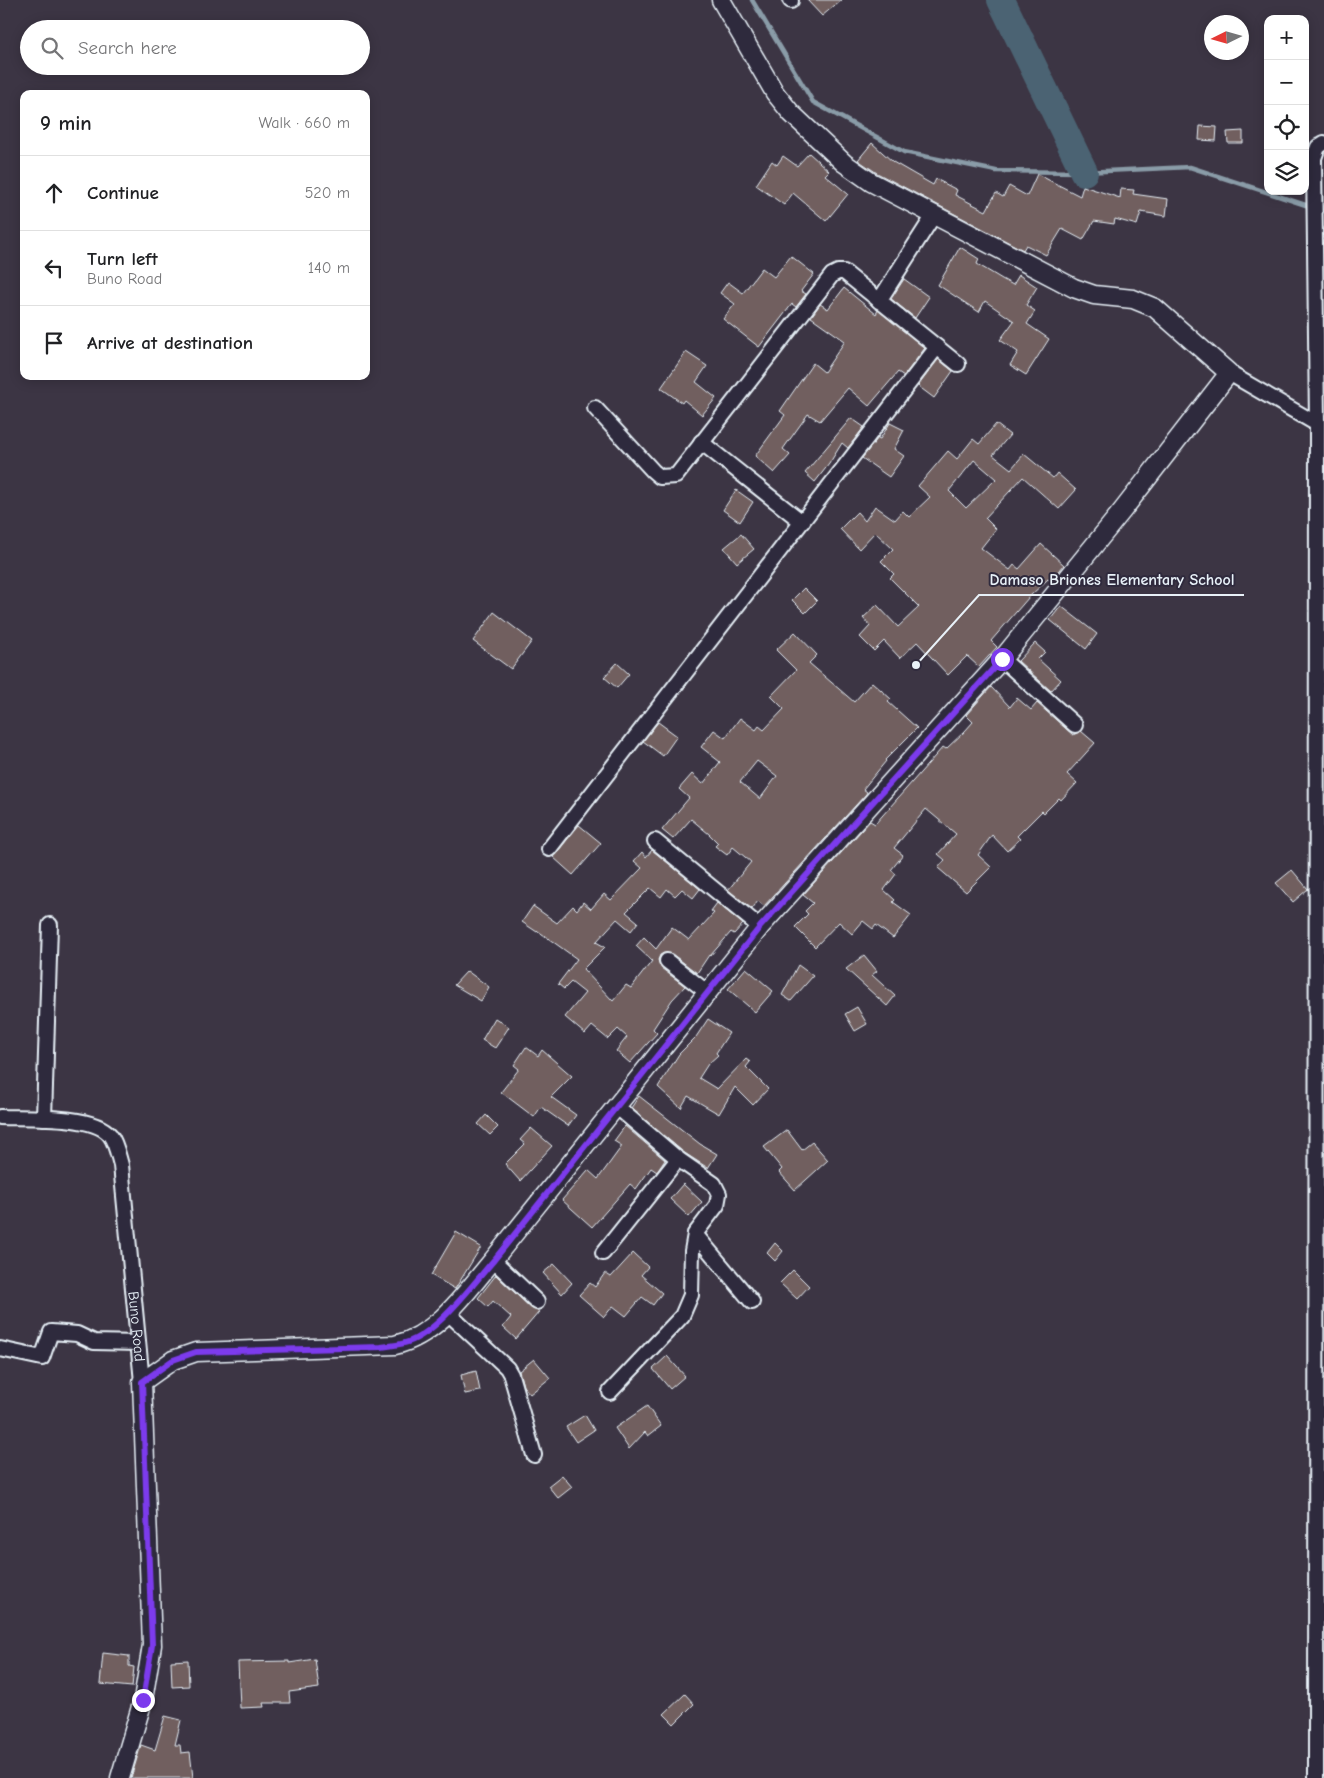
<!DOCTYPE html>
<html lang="en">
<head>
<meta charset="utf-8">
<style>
	body { margin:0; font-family:"Comic Neue",sans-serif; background:#f2f2f2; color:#202124 }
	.controls { position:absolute; right:15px; top:15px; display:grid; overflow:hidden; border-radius:10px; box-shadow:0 2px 12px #0003 }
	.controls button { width:45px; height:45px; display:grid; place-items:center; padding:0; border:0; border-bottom:1px solid #e0e0e0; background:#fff; color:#202124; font:25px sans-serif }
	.compass { position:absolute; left:1204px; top:15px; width:45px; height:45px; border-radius:50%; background:#fff; box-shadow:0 2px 12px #0003; rotate:265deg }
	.stop { position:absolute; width:15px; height:15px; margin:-11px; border:4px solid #7c3aed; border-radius:50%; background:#fff }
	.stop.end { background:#7c3aed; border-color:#fff; box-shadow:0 1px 5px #0008 }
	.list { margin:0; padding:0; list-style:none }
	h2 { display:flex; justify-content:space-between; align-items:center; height:65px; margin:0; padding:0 20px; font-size:21px }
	h2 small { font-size:16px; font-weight:400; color:#757577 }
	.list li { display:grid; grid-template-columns:32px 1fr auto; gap:15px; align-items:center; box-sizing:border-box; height:75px; padding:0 20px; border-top:1px solid #e0e0e0 }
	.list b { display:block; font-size:19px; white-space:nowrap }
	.list p { margin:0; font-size:16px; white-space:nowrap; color:#757577 }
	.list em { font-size:16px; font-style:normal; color:#757577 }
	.icon { flex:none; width:28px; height:28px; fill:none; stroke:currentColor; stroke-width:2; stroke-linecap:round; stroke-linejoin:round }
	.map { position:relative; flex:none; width:1324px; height:1778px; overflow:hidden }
	.search { position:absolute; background:#fff; box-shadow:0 2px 12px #0003; left:20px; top:20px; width:350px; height:55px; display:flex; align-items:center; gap:12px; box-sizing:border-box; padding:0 18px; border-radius:28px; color:#757577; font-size:19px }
	.panel { position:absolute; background:#fff; box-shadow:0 2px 12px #0003; left:20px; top:90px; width:350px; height:290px; border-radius:10px }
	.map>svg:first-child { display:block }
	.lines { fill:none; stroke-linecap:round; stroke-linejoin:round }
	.stream { stroke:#8a9ca8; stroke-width:4.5 }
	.river { stroke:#4b6473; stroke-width:28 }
	.building { fill:#715f5e; stroke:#e8f1f8; fill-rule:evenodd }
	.minor-casing { stroke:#e8f1f8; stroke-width:18 }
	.tertiary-casing { stroke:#e8f1f8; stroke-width:21 }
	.minor { stroke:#2f2a3d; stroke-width:14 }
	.tertiary { stroke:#2f2a3d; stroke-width:18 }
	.route { stroke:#7c3aed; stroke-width:6 }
	.labels { text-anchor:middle; stroke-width:4; stroke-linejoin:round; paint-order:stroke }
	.street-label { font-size:15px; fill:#e8f1f8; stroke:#2f2a3d }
	.leader { fill:none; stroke:#e8f1f8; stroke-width:2 }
	.callout-dot { fill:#e8f1f8; stroke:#2f2a3d; stroke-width:2 }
	.callout-label { font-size:16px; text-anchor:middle; font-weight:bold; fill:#e8f1f8; stroke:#2f2a3d; stroke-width:4; stroke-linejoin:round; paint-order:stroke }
</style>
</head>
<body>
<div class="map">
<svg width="1324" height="1778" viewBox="0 0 1324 1778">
	<rect width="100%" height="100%" fill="#3c3544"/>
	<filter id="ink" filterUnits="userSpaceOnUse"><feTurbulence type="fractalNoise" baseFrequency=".02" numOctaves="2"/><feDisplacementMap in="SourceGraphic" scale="10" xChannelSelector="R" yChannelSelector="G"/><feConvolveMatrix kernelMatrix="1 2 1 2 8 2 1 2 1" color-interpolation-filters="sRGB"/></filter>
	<g filter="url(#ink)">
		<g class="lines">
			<path class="stream" d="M 752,0 L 813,102 L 904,152 L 996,171 L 1084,172 L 1190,167 L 1324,211"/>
			<path class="river" d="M 1001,0 L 1084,172"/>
		</g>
		<path class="building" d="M 807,0 L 841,0 L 822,16 Z
			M 1200,126 L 1217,127 L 1216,141 L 1199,140 Z
			M 1243,131 L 1243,143 L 1228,143 L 1227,132 Z
			M 872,143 L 893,162 L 933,185 L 936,179 L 957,190 L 955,195 L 986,211 L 996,193 L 1003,197 L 1009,186 L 1027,196 L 1037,174 L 1080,196 L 1083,186 L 1120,198 L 1121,189 L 1134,190 L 1133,194 L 1168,199 L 1166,216 L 1141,212 L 1137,225 L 1115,219 L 1114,224 L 1094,221 L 1083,240 L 1062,229 L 1046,255 L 1026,245 L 1023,250 L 877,173 L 858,160 Z
			M 809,153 L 829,171 L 825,175 L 848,194 L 826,221 L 793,193 L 784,205 L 756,185 L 772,161 L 777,165 L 783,156 L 797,166 Z
			M 960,247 L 979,259 L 977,264 L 1002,279 L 1013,285 L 1019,275 L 1037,287 L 1026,305 L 1035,311 L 1027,324 L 1049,339 L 1026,375 L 1010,365 L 1018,352 L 1000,340 L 1014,321 L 985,301 L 979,312 L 938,285 Z
			M 791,256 L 814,274 L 801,291 L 806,294 L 796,307 L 792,304 L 759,347 L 723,319 L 735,304 L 720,293 L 728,282 L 743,293 L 762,268 L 774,277 Z
			M 904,279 L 929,297 L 915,318 L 891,299 Z
			M 844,288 L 876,314 L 878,310 L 925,348 L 904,376 L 898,372 L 869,406 L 848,388 L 820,421 L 808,414 L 783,449 L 790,455 L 774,473 L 755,456 L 785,415 L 780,411 L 813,363 L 824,372 L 845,341 L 811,317 L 820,304 L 828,309 Z
			M 686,352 L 707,366 L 696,382 L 716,398 L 702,415 L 684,400 L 682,403 L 661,388 Z
			M 938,359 L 953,371 L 934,398 L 918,386 Z
			M 851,418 L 864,427 L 848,448 L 842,443 L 829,464 L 815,482 L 805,473 Z
			M 890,423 L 904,430 L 894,449 L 904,456 L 889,477 L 862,458 L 878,438 L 880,439 Z
			M 996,424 L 1010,435 L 993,455 L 1011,469 L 1024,454 L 1053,478 L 1057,473 L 1076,490 L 1059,509 L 1023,477 L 985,518 L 996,529 L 981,548 L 1010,570 L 1014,565 L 1019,569 L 1041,544 L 1064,565 L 1051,581 L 1048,579 L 1029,597 L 991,641 L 997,647 L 979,667 L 967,656 L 948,675 L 917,642 L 900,658 L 884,641 L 874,651 L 860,637 L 870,626 L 863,618 L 877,605 L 898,627 L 919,607 L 890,578 L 894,574 L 881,561 L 893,549 L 875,532 L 859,549 L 840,529 L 857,512 L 865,521 L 875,506 L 895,520 L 903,511 L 909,517 L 930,497 L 918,486 L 948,451 L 957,459 L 973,439 L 979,444 ZM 974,460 L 996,479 L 966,508 L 949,491 Z
			M 736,490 L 753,502 L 740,522 L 723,510 Z
			M 741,534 L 754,549 L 737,563 L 724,548 Z
			M 804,588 L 817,601 L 805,613 L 792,600 Z
			M 1061,606 L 1097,634 L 1086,649 L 1050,620 Z
			M 494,612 L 532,641 L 511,669 L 473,641 Z
			M 795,632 L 817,655 L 809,663 L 854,702 L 872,682 L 891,699 L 888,702 L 917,728 L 885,760 L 886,761 L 863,789 L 867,792 L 866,794 L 764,906 L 758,901 L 752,909 L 728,890 L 751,862 L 733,847 L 727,855 L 715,846 L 718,843 L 709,834 L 691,819 L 673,839 L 662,830 L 689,798 L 679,789 L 692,774 L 703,784 L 720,762 L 701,747 L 714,730 L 725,738 L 740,718 L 756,730 L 759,726 L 764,730 L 784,709 L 771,696 L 796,670 L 776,650 ZM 757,761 L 777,776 L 760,799 L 740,782 Z
			M 1035,643 L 1045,652 L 1038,659 L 1061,680 L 1051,691 L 1018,661 Z
			M 617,663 L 629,674 L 617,688 L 604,677 Z
			M 991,687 L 1010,707 L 1017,698 L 1031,710 L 1037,703 L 1073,735 L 1081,731 L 1095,743 L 1067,774 L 1077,783 L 1061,800 L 1059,798 L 1044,813 L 1042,811 L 1017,836 L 1020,839 L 1007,851 L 992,835 L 978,855 L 991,867 L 966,892 L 938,868 L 945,860 L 938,854 L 956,834 L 926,809 L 894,848 L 903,855 L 891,870 L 896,874 L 884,890 L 895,900 L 893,902 L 911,915 L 893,938 L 876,925 L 873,929 L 863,921 L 852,934 L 839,922 L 815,947 L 795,927 L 808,914 L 805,911 L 813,903 L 803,895 L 870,821 L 875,824 L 943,747 L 946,749 L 965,731 L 973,722 L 966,715 Z
			M 658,722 L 677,736 L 663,756 L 643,741 Z
			M 579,825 L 601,843 L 573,875 L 553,857 Z
			M 652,850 L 700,889 L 693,898 L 682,889 L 675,896 L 667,889 L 661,897 L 650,888 L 626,912 L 638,922 L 631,931 L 617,919 L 596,942 L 605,947 L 583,969 L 613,1001 L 626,985 L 631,988 L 652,961 L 636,946 L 644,937 L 656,949 L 672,927 L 689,940 L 714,913 L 711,911 L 717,903 L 743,924 L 734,934 L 731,932 L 710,956 L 709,955 L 697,973 L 672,954 L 664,953 L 660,955 L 658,960 L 661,968 L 685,986 L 672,1000 L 653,1029 L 657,1033 L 630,1063 L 616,1051 L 627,1037 L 618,1029 L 608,1039 L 592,1026 L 585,1034 L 565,1017 L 585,993 L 571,982 L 564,989 L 558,984 L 577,959 L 538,931 L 537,932 L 522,922 L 533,906 L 557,923 L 573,906 L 577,910 L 583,902 L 591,909 L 604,894 L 611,900 L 642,868 L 634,861 L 642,852 L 646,857 Z
			M 1292,870 L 1308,889 L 1293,902 L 1276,883 Z
			M 864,955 L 877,971 L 872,975 L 895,996 L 887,1006 L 846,969 Z
			M 798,965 L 813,976 L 791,1001 L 782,995 Z
			M 746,968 L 773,991 L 755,1012 L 728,989 Z
			M 467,971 L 489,987 L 481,1001 L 454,985 Z
			M 857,1007 L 867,1024 L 855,1031 L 845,1014 Z
			M 495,1018 L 509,1027 L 495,1048 L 482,1040 Z
			M 708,1019 L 729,1033 L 716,1053 L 718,1055 L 708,1064 L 699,1078 L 717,1089 L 746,1059 L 750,1062 L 746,1067 L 768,1089 L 753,1105 L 735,1087 L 719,1114 L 688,1096 L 681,1108 L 658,1087 L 679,1054 L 696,1037 Z
			M 526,1047 L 538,1056 L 542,1050 L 572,1076 L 551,1097 L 576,1115 L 568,1126 L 541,1107 L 534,1117 L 501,1092 L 519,1069 L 514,1065 Z
			M 639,1096 L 700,1144 L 717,1154 L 708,1168 L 683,1152 L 631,1108 Z
			M 486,1115 L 498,1127 L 490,1135 L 478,1124 Z
			M 625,1126 L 665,1160 L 657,1172 L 651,1168 L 636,1189 L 630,1184 L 592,1227 L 562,1200 L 588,1170 L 598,1179 L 622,1146 L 614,1141 Z
			M 531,1128 L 552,1146 L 520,1181 L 505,1164 L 525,1144 L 520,1140 Z
			M 787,1130 L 802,1150 L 812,1142 L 828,1160 L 795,1190 L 779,1172 L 782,1169 L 764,1147 Z
			M 683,1184 L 702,1202 L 689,1217 L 670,1199 Z
			M 456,1232 L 481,1247 L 455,1289 L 431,1275 Z
			M 775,1243 L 783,1251 L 775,1261 L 767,1253 Z
			M 633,1253 L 648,1267 L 641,1275 L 662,1293 L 653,1305 L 642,1297 L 626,1316 L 613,1306 L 604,1317 L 579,1295 L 590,1283 L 595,1287 L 605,1273 L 611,1277 Z
			M 554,1264 L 572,1283 L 562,1294 L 543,1273 Z
			M 793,1270 L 809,1286 L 797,1299 L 780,1283 Z
			M 496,1275 L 531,1308 L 539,1312 L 516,1339 L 503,1327 L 511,1317 L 493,1301 L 488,1307 L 478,1298 Z
			M 667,1356 L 685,1376 L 670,1389 L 653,1369 Z
			M 534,1359 L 550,1378 L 530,1394 L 523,1386 L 519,1371 Z
			M 476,1371 L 480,1391 L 465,1394 L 461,1375 Z
			M 647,1406 L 661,1426 L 648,1436 L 645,1432 L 629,1449 L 615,1428 Z
			M 585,1415 L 594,1430 L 576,1442 L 566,1427 Z
			M 562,1475 L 572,1487 L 558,1498 L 548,1486 Z
			M 103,1653 L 129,1656 L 129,1666 L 134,1667 L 132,1687 L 100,1684 Z
			M 315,1659 L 319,1688 L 289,1692 L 290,1703 L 263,1703 L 264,1707 L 240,1708 L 238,1662 L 289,1661 L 289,1663 Z
			M 188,1660 L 189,1686 L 172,1687 L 171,1661 Z
			M 685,1694 L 694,1704 L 674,1724 L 664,1714 Z
			M 165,1716 L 181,1720 L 175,1745 L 180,1745 L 181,1753 L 190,1752 L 193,1778 L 131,1778 L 141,1745 L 155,1750 Z"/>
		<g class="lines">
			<g class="minor-casing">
				<g id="minor">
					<path d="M 790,0 L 791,1"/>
					<path d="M 879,301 L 934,215"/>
					<path d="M 1229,373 L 1317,424 L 1316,1778"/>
					<path d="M 595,408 L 653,471 L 660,477 L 676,476 L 832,275 L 838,272 L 844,272 L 958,364"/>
					<path d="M 1317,424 L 1314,158 L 1318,147 L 1324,143"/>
					<path d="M 701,442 L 802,522"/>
					<path d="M 1002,659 L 1075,725"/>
					<path d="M 655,841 L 760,927"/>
					<path d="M 549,849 L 937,347"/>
					<path d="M 667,961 L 708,993"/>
					<path id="s1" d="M 0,1117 C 26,1118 93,1114 110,1135 C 116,1143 118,1155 121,1165 L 142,1382"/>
					<path d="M 44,1118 L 50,925"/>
					<path d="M 695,1234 L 752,1302"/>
					<path d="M 603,1253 L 678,1159"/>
					<path d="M 493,1260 L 537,1302"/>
					<path d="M 448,1313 L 507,1368 L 511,1375 L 534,1455"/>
					<path d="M 0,1349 L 42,1358 L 51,1332 L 77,1334 L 94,1342 L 138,1343"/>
					<path d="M 610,1392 L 682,1316 L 691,1295 L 692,1251 L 695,1234 L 717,1205 L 719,1194 L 714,1184 L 678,1159 L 616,1106"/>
				</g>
			</g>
			<g class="tertiary-casing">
				<path id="tertiary" d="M 120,1778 L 143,1700 L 152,1645 L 142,1382 L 173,1360 L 196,1352 L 395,1345 C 438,1335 466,1292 493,1260 L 760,927 L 1002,659 L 1122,511 L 1229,373 L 1155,308 L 1133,299 L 1094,295 L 1074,288 L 871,182 L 844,163 L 791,113 L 775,93 L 721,0"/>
			</g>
			<use href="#minor" class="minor"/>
			<use href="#tertiary" class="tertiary"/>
		</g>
	</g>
	<g class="lines" filter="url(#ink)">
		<path class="route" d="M 143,1700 L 152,1645 L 142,1382 L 173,1360 L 196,1352 L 381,1347 C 390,1346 399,1345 408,1342 C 438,1332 473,1284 494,1260 L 760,927 L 1002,659"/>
	</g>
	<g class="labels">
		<g class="street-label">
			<text dy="5" stroke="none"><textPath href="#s1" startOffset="308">Buno Road</textPath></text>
		</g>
	</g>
	<path class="leader" d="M916 665L979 595H1244"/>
	<circle class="callout-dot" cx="916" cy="665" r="5"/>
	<g class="callout-label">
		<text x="1112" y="585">Damaso Briones Elementary School</text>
	</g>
</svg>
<div class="controls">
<button>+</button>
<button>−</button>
<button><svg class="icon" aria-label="locate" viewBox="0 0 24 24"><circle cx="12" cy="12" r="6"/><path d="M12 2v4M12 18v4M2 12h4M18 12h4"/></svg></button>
<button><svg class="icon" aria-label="layers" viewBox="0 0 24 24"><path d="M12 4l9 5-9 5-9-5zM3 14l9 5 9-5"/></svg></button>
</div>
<svg class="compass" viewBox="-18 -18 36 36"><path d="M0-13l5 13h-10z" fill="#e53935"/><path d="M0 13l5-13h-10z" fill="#757577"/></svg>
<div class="stop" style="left:1002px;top:659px"></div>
<div class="stop end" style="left:143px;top:1700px"></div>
<div class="search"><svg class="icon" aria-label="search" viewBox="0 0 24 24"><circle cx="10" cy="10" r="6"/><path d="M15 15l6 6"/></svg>Search here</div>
<section class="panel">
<h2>9 min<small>Walk · 660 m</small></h2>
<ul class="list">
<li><svg class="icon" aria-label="ahead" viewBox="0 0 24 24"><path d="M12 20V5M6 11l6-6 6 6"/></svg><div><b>Continue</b></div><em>520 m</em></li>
<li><svg class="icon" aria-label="left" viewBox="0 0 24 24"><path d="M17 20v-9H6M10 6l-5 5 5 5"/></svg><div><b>Turn left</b><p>Buno Road</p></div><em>140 m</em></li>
<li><svg class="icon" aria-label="arrive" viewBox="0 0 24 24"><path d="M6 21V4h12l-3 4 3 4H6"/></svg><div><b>Arrive at destination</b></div></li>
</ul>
</section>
</div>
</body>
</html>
